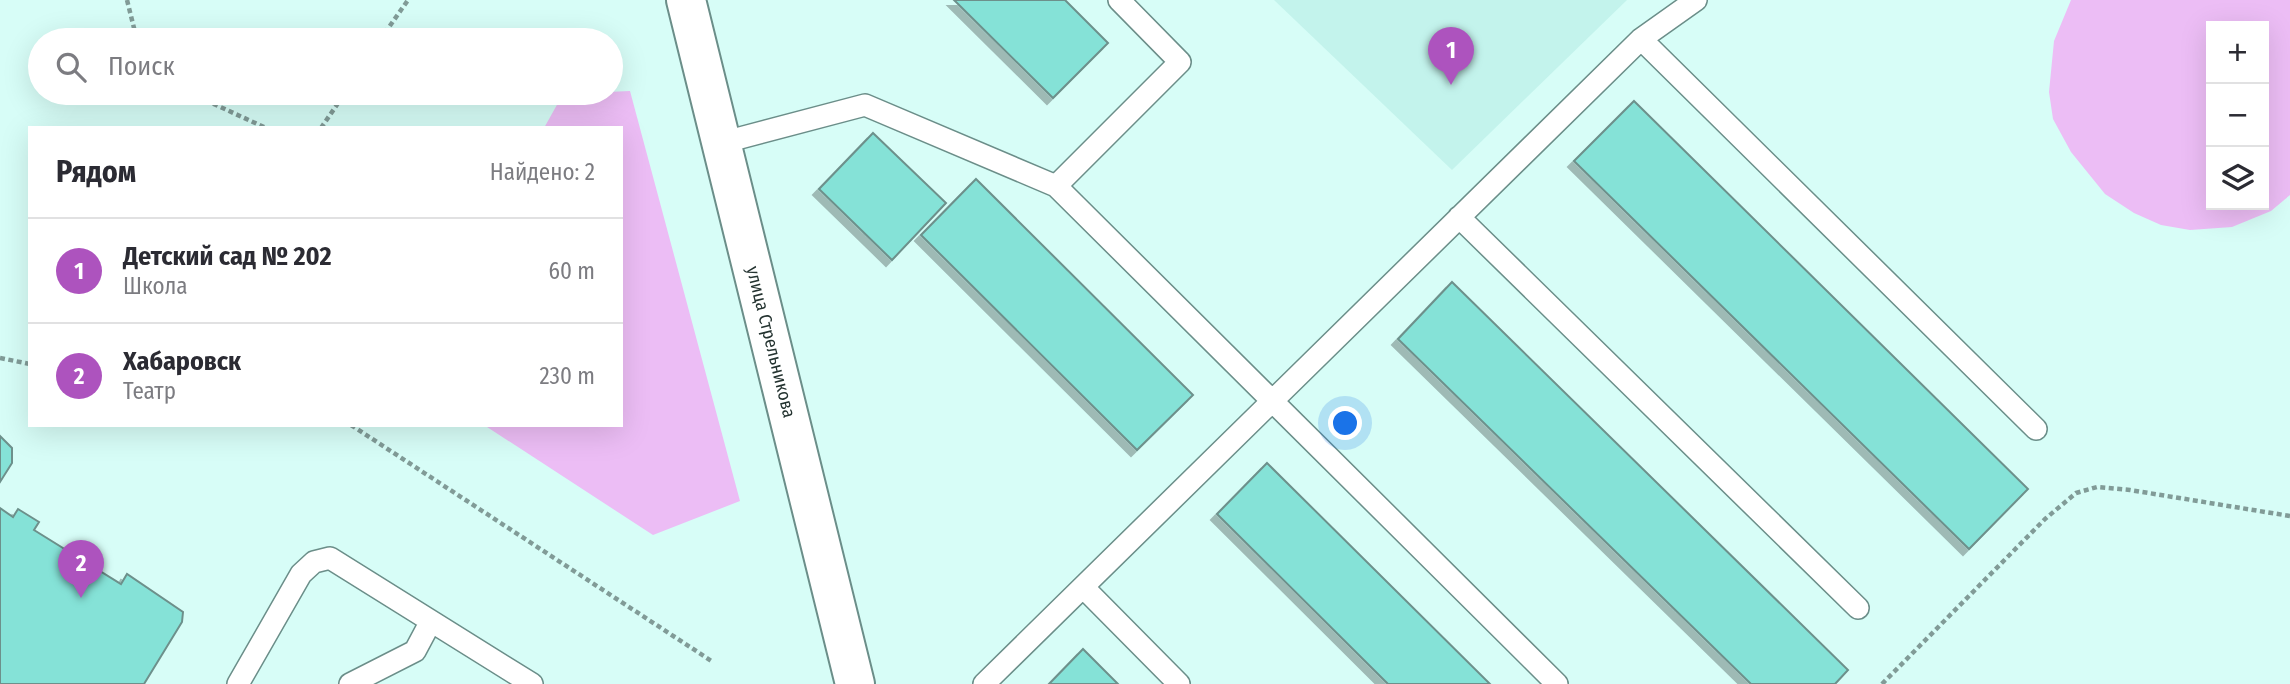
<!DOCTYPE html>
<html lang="ru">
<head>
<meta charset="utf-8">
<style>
	body { margin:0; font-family:"Fira Sans Condensed",sans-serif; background:#f2f2f3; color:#2b2b33 }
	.controls { position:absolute; right:21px; top:21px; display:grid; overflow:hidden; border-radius:0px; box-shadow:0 7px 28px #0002 }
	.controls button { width:63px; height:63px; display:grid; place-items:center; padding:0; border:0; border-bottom:2px solid #e1e1e2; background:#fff; color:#2b2b33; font:35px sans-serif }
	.you { position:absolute; left:1346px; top:424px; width:24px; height:24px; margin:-18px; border:5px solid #fff; border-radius:50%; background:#1a73e8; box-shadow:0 0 0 10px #1a73e833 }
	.badge { display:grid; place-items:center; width:46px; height:46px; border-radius:50%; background:#ad53be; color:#fff; font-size:23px; font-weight:700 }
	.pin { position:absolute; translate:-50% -58px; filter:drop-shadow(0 2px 4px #0008) }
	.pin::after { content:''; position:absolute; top:37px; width:24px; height:21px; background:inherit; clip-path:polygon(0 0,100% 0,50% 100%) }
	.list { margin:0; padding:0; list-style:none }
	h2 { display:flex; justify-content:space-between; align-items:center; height:91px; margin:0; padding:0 28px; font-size:30px }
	h2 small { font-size:23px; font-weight:400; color:#7c7c81 }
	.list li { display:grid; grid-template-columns:46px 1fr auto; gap:21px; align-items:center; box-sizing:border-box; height:105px; padding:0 28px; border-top:2px solid #e1e1e2 }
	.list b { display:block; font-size:26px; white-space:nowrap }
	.list p { margin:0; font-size:23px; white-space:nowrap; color:#7c7c81 }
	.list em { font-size:23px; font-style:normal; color:#7c7c81 }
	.icon { flex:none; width:38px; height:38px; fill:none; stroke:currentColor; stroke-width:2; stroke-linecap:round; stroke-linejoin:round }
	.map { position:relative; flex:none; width:2290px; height:684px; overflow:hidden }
	.search { position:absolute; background:#fff; box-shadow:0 7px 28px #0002; left:28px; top:28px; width:595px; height:77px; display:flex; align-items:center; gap:18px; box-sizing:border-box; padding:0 24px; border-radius:38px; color:#7c7c81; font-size:26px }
	.panel { position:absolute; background:#fff; box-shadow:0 7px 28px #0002; left:28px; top:126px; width:595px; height:301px; border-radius:0px }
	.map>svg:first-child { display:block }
	.built { fill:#c3f3ec }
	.green { fill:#ecbdf5; fill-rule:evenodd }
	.building { fill:#85e2d7; stroke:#6d908b; stroke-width:2; filter:url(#shadow) }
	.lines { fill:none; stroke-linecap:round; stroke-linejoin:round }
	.service-casing { stroke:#6b8e89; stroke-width:24 }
	.tertiary-casing { stroke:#6b8e89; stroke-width:42 }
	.path { stroke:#819b97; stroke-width:4.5; stroke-dasharray:5 3.5; stroke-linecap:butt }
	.service { stroke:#fff; stroke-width:21 }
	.tertiary { stroke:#fff; stroke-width:38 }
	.labels { text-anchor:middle; stroke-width:7; stroke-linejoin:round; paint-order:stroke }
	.street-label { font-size:18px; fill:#243330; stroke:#fff }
</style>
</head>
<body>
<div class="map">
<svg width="2290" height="684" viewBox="0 0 2290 684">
	<defs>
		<filter id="shadow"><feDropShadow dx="-6" dy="6" stdDeviation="0" flood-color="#0004"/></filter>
	</defs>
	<rect width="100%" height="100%" fill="#d7fdf7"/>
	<path class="built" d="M 1274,0 L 1627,0 L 1452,170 Z"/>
	<path class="green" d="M 2071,0 L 2290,0 L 2290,195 L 2271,211 L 2232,227 L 2190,230 L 2161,225 L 2134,213 L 2105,194 L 2071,152 L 2053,119 L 2049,92 L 2054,41 ZM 2211,26 L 2264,26 L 2264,205 L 2211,205 Z
		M 630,91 L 740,501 L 653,535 L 484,425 L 621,425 L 621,128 L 544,128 L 563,94 Z"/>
	<path class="building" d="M 954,0 L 1065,0 L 1108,43 L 1053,98 Z
		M 1634,101 L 2028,489 L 1969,549 L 1574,161 Z
		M 873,133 L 946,203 L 892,260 L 819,189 Z
		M 976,179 L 1193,395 L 1137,450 L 921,235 Z
		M 1452,282 L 1848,670 L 1835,684 L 1751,684 L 1398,339 Z
		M 0,436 L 12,448 L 12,463 L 0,482 Z
		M 1267,463 L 1490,684 L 1388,684 L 1217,514 Z
		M 0,508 L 13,517 L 18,509 L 39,522 L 34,530 L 121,584 L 127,574 L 183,612 L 182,622 L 144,684 L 0,684 Z
		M 1083,649 L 1118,684 L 1049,684 Z"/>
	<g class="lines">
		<g class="service-casing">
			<path id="service" d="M 1641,39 L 2036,429
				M 721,143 L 865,105 L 1056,186 L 1557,684
				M 1056,186 L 1180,62 L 1119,0
				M 1459,217 L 1858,608
				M 1083,587 L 1179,684
				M 238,684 L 301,574 L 314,562 L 330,558 L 532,684
				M 350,684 L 415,651 L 431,621
				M 984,684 L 1641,39 L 1696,0"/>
		</g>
		<g class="tertiary-casing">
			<path id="tertiary" d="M 686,0 L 855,684"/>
		</g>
		<path class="path" d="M 127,0 L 137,40
			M 380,40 L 408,0
			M 190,93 L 266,128
			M 321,128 L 345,93
			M 0,358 L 30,364
			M 351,425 L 713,662
			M 1882,684 L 2045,519 L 2076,493 L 2097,487 L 2130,490 L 2290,516"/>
		<use href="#service" class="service"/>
		<use href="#tertiary" class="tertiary"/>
	</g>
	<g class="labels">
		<g class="street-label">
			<text transform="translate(771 342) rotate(76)" y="6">улица Стрельникова</text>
		</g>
	</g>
</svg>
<div class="controls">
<button>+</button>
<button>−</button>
<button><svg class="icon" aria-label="layers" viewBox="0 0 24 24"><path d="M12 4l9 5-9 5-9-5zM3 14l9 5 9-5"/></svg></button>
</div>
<div class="you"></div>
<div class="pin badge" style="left:1451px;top:85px">1</div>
<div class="pin badge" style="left:81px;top:598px">2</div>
<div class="search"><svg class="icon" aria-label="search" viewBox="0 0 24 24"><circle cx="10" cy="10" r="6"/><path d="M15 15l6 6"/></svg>Поиск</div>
<section class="panel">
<h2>Рядом<small>Найдено: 2</small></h2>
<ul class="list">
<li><span class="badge">1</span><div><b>Детский сад № 202</b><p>Школа</p></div><em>60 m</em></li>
<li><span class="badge">2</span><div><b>Хабаровск</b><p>Театр</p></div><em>230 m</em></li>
</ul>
</section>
</div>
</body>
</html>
